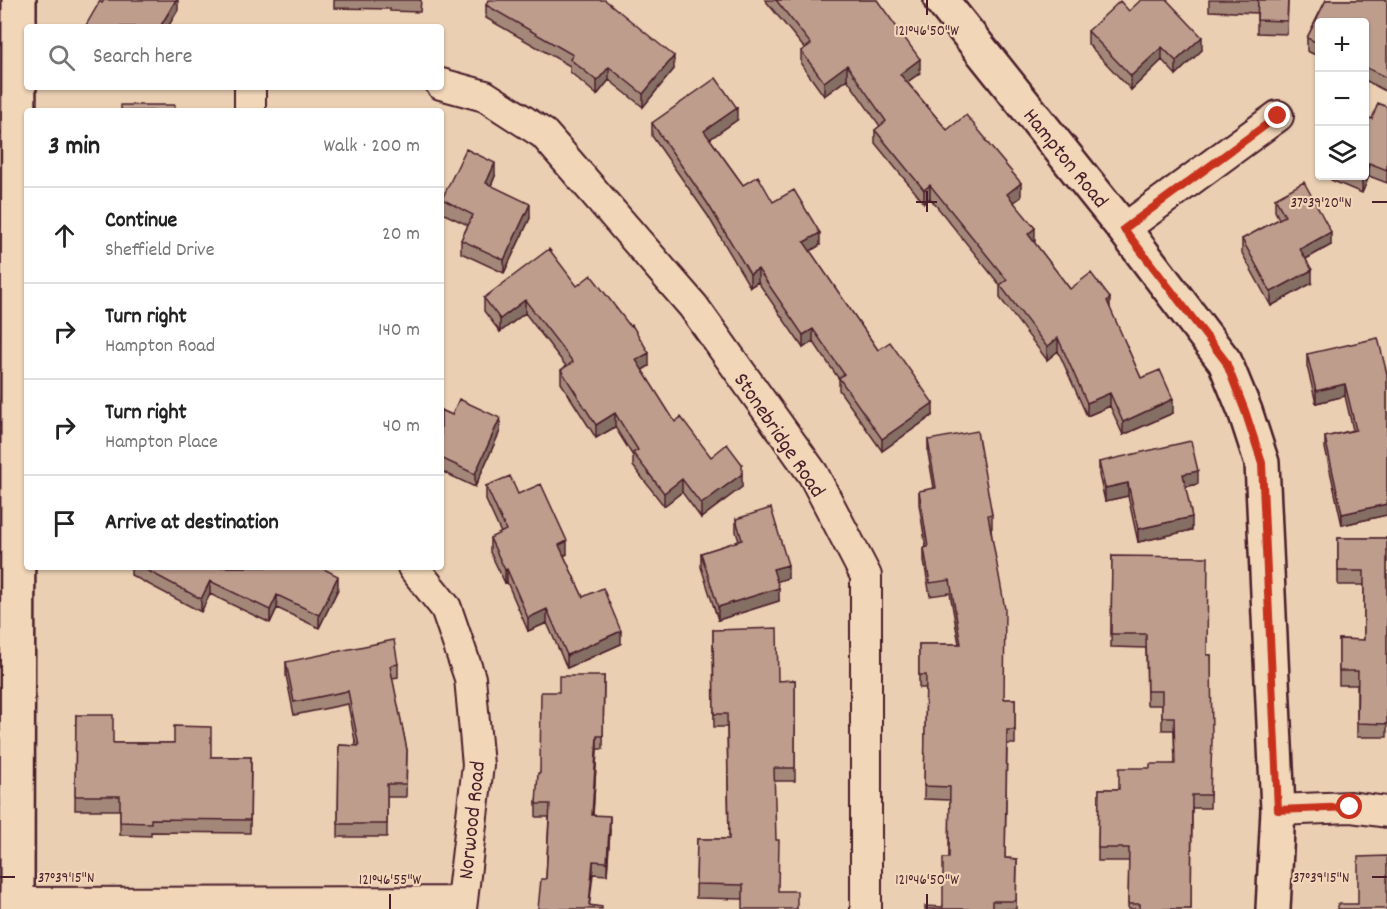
<!DOCTYPE html>
<html lang="en">
<head>
<meta charset="utf-8">
<style>
	body { margin:0; font-family:Dekko,sans-serif; background:#f2f2f2; color:#222 }
	.controls { position:absolute; right:18px; top:18px; display:grid; overflow:hidden; border-radius:6px; box-shadow:0 2px 4px #0004 }
	.controls button { width:54px; height:54px; display:grid; place-items:center; padding:0; border:0; border-bottom:2px solid #e0e0e0; background:#fff; color:#222; font:30px sans-serif }
	.stop { position:absolute; width:18px; height:18px; margin:-14px; border:4px solid #c8321e; border-radius:50%; background:#fff }
	.stop.end { background:#c8321e; border-color:#fff; box-shadow:0 2px 6px #0008 }
	.list { margin:0; padding:0; list-style:none }
	h2 { display:flex; justify-content:space-between; align-items:center; height:78px; margin:0; padding:0 24px; font-size:26px }
	h2 small { font-size:20px; font-weight:400; color:#767676 }
	.list li { display:grid; grid-template-columns:39px 1fr auto; gap:18px; align-items:center; box-sizing:border-box; height:96px; padding:0 24px; border-top:2px solid #e0e0e0 }
	.list b { display:block; font-size:22px; white-space:nowrap }
	.list p { margin:0; font-size:20px; white-space:nowrap; color:#767676 }
	.list em { font-size:20px; font-style:normal; color:#767676 }
	.icon { flex:none; width:33px; height:33px; fill:none; stroke:currentColor; stroke-width:2; stroke-linecap:round; stroke-linejoin:round }
	.map { position:relative; flex:none; width:1387px; height:909px; overflow:hidden }
	.search { position:absolute; background:#fff; box-shadow:0 2px 4px #0004; left:24px; top:24px; width:420px; height:66px; display:flex; align-items:center; gap:15px; box-sizing:border-box; padding:0 21px; border-radius:6px; color:#767676; font-size:22px }
	.panel { position:absolute; background:#fff; box-shadow:0 2px 4px #0004; left:24px; top:108px; width:420px; height:462px; border-radius:6px }
	.map>svg:first-child { display:block }
	.lines { fill:none; stroke-linecap:round; stroke-linejoin:round }
	.minor-casing { stroke:#4a1f2b; stroke-width:34 }
	.tertiary-casing { stroke:#4a1f2b; stroke-width:38 }
	.secondary-casing { stroke:#4a1f2b; stroke-width:38 }
	.minor { stroke:#f1d6b8; stroke-width:30 }
	.tertiary { stroke:#f1d6b8; stroke-width:33 }
	.secondary { stroke:#f1d6b8; stroke-width:33 }
	.wall { fill:#a38779; stroke:#4a1f2b; stroke-width:1.5 }
	.shaded-wall { fill:#856e63; stroke:#4a1f2b; stroke-width:1.5 }
	.building { fill:#be9d8d; stroke:#4a1f2b; stroke-width:1.5 }
	.route { stroke:#c8321e; stroke-width:8 }
	.ticks { fill:none; stroke:#4a1f2b; stroke-width:2 }
	.labels { text-anchor:middle; stroke-width:4.5; stroke-linejoin:round; paint-order:stroke }
	.street-label { font-size:22px; fill:#4a1f2b; stroke:#f1d6b8 }
	.ticks-label { font-size:15px; text-anchor:middle; fill:#4a1f2b; stroke:#f1d6b8; stroke-width:4.5; stroke-linejoin:round; paint-order:stroke }
</style>
</head>
<body>
<div class="map">
<svg width="1387" height="909" viewBox="0 0 1387 909">
	<rect width="100%" height="100%" fill="#eacfb2"/>
	<filter id="ink" filterUnits="userSpaceOnUse"><feTurbulence type="fractalNoise" baseFrequency=".0167" numOctaves="2"/><feDisplacementMap in="SourceGraphic" scale="12" xChannelSelector="R" yChannelSelector="G"/><feConvolveMatrix kernelMatrix="1 2 1 2 8 2 1 2 1" color-interpolation-filters="sRGB"/></filter>
	<g filter="url(#ink)">
		<g class="lines">
			<g class="minor-casing">
				<path id="minor" d="M 441,84 L 485,96 L 544,134 L 693,306 L 813,474 L 866,576 L 866,909
					M 250,111 L 250,87
					M 1124,229 L 1278,116
					M 413,567 L 446,608 L 470,678 L 478,765 L 461,909
					M 1278,810 L 1350,807 L 1387,812
					M 17,903 L 461,902"/>
			</g>
			<g class="tertiary-casing">
				<path id="tertiary" d="M 941,0 L 1124,229 L 1225,362 L 1245,411 L 1262,463 L 1278,810 L 1273,909"/>
			</g>
			<g class="secondary-casing">
				<path id="secondary" d="M 17,909 L 19,0"/>
			</g>
			<use href="#minor" class="minor"/>
			<use href="#tertiary" class="tertiary"/>
			<use href="#secondary" class="secondary"/>
		</g>
		<path class="wall" d="M 334,0 L 421,0 L 420,12 L 390,11 L 390,9 L 334,8 Z
			M 765,0 L 877,0 L 920,73 L 907,82 L 947,130 L 986,141 L 1021,197 L 1014,202 L 1035,241 L 1034,242 L 1070,289 L 1110,309 L 1141,378 L 1173,413 L 1123,435 L 1110,406 L 1087,416 L 1058,351 L 1047,360 L 1000,298 L 1000,285 L 930,198 L 924,203 L 875,143 L 875,130 L 880,126 L 847,79 L 824,96 L 801,64 L 801,51 L 805,49 Z
			M 1209,0 L 1288,0 L 1287,34 L 1257,33 L 1257,13 L 1209,11 Z
			M 1326,0 L 1387,0 L 1387,92 L 1365,80 L 1365,22 L 1320,22 L 1320,57 L 1307,51 L 1307,38 Z
			M 486,5 L 674,69 L 643,107 L 609,80 L 597,95 L 570,72 L 570,66 L 486,18 Z
			M 1129,11 L 1202,50 L 1176,75 L 1162,60 L 1131,90 L 1088,44 L 1088,31 Z
			M 1387,107 L 1387,183 L 1369,176 L 1362,193 L 1331,180 L 1331,176 L 1365,176 L 1372,119 Z
			M 737,120 L 710,139 L 743,185 L 773,202 L 820,245 L 810,251 L 878,350 L 933,415 L 882,451 L 839,390 L 839,379 L 813,341 L 803,348 L 758,282 L 750,287 L 708,216 L 652,136 L 652,123 Z
			M 495,176 L 491,186 L 530,218 L 504,273 L 461,253 L 461,240 L 468,225 L 442,213 L 442,199 Z
			M 1275,198 L 1331,245 L 1306,259 L 1312,283 L 1271,306 L 1242,253 L 1242,239 L 1279,219 L 1275,211 Z
			M 577,286 L 649,366 L 642,370 L 675,422 L 742,487 L 701,518 L 682,492 L 664,506 L 633,466 L 633,456 L 615,427 L 596,438 L 561,383 L 561,370 L 566,366 L 525,313 L 500,332 L 484,311 L 484,298 Z
			M 1307,354 L 1387,374 L 1387,515 L 1342,525 L 1325,448 L 1325,437 L 1353,430 L 1345,396 L 1316,403 L 1307,366 Z
			M 441,410 L 452,415 L 500,431 L 475,487 L 441,471 Z
			M 928,440 L 992,514 L 992,528 L 991,528 L 1004,699 L 1015,699 L 1015,744 L 1007,744 L 1005,858 L 1017,859 L 1016,909 L 925,909 L 943,907 L 949,858 L 950,800 L 924,799 L 926,688 L 919,688 L 919,644 L 959,644 L 950,593 L 930,596 L 924,561 L 924,548 L 926,548 L 919,504 L 919,491 L 934,488 L 928,453 Z
			M 1099,462 L 1198,484 L 1185,487 L 1192,530 L 1138,542 L 1128,496 L 1105,501 L 1099,475 Z
			M 486,486 L 518,494 L 567,554 L 564,556 L 583,597 L 621,644 L 567,668 L 547,623 L 528,631 L 507,582 L 505,583 L 490,552 L 490,538 L 501,533 L 486,500 Z
			M 736,519 L 788,578 L 777,581 L 779,601 L 718,620 L 701,567 L 701,553 L 739,541 L 736,532 Z
			M 1338,538 L 1387,538 L 1387,737 L 1357,737 L 1357,685 L 1339,685 L 1339,639 L 1364,640 L 1364,585 L 1338,585 Z
			M 1112,556 L 1208,655 L 1211,655 L 1210,808 L 1192,808 L 1191,909 L 1128,909 L 1129,861 L 1098,861 L 1099,789 L 1119,789 L 1150,768 L 1175,764 L 1174,730 L 1162,730 L 1162,705 L 1147,705 L 1146,648 L 1111,647 Z
			M 131,567 L 320,567 L 338,589 L 319,628 L 277,608 L 270,623 L 210,594 L 201,612 L 131,575 Z
			M 713,630 L 778,681 L 795,680 L 795,781 L 775,781 L 743,899 L 696,898 L 697,839 L 729,839 L 727,727 L 714,727 Z
			M 286,662 L 398,664 L 398,677 L 392,678 L 407,750 L 406,797 L 387,797 L 387,837 L 338,837 L 339,745 L 356,746 L 348,704 L 294,715 L 286,675 Z
			M 604,676 L 603,749 L 597,749 L 593,815 L 610,830 L 607,875 L 593,874 L 538,909 L 546,879 L 549,817 L 536,817 L 536,804 L 540,773 L 559,692 Z
			M 76,715 L 113,743 L 174,743 L 211,757 L 251,757 L 250,833 L 151,832 L 151,836 L 120,835 L 120,810 L 75,810 Z"/>
		<path class="shaded-wall" d="M 176,0 L 178,0 L 178,10 L 168,27 L 160,27 Z
			M 1202,37 L 1202,50 L 1176,75 L 1176,61 Z
			M 1162,47 L 1162,60 L 1131,90 L 1131,76 Z
			M 674,56 L 674,69 L 643,107 L 643,94 Z
			M 920,59 L 920,73 L 900,87 L 900,74 Z
			M 847,65 L 847,79 L 824,96 L 824,82 Z
			M 609,67 L 609,80 L 597,95 L 597,81 Z
			M 737,108 L 737,120 L 704,143 L 704,131 Z
			M 495,163 L 495,176 L 486,197 L 486,183 Z
			M 1369,163 L 1369,176 L 1362,193 L 1362,180 Z
			M 1021,183 L 1021,197 L 1007,207 L 1007,194 Z
			M 930,185 L 930,198 L 924,203 L 924,190 Z
			M 530,204 L 530,218 L 504,273 L 504,260 Z
			M 1035,228 L 1035,241 L 1028,247 L 1028,234 Z
			M 1331,232 L 1331,245 L 1300,262 L 1300,249 Z
			M 820,233 L 820,245 L 804,255 L 804,242 Z
			M 758,269 L 758,282 L 750,287 L 750,274 Z
			M 1312,270 L 1312,283 L 1271,306 L 1271,292 Z
			M 1110,298 L 1110,311 L 1107,301 Z
			M 525,300 L 525,313 L 500,332 L 500,319 Z
			M 813,329 L 813,341 L 803,348 L 803,335 Z
			M 1058,338 L 1058,351 L 1047,360 L 1047,347 Z
			M 649,353 L 649,366 L 636,374 L 636,360 Z
			M 1345,384 L 1345,396 L 1316,403 L 1316,391 Z
			M 1110,393 L 1110,406 L 1087,416 L 1087,403 Z
			M 1173,399 L 1173,413 L 1123,435 L 1123,422 Z
			M 933,403 L 933,415 L 882,451 L 882,439 Z
			M 615,413 L 615,427 L 596,438 L 596,425 Z
			M 500,418 L 500,431 L 475,487 L 475,474 Z
			M 1198,471 L 1198,484 L 1183,487 L 1183,474 Z
			M 742,474 L 742,487 L 701,518 L 701,504 Z
			M 682,479 L 682,492 L 664,506 L 664,493 Z
			M 1128,483 L 1128,496 L 1105,501 L 1105,488 Z
			M 1387,504 L 1387,515 L 1342,525 L 1342,514 Z
			M 1192,517 L 1192,530 L 1138,542 L 1138,529 Z
			M 567,541 L 567,554 L 559,558 L 559,545 Z
			M 788,565 L 788,578 L 773,583 L 773,569 Z
			M 507,569 L 507,582 L 505,583 L 505,570 Z
			M 338,576 L 338,589 L 319,628 L 319,615 Z
			M 210,581 L 210,594 L 201,612 L 201,599 Z
			M 779,588 L 779,601 L 718,620 L 718,607 Z
			M 277,595 L 277,608 L 270,623 L 270,610 Z
			M 547,609 L 547,623 L 528,631 L 528,618 Z
			M 621,631 L 621,644 L 567,668 L 567,655 Z
			M 597,736 L 597,749 L 592,829 L 592,815 Z
			M 610,816 L 610,830 L 607,875 L 607,862 Z
			M 593,861 L 593,874 L 589,909 Z"/>
		<path class="building" d="M 104,0 L 176,0 L 160,27 L 85,27 L 100,1 L 102,3 Z
			M 488,0 L 605,0 L 674,56 L 643,94 L 609,67 L 597,81 L 570,59 L 573,55 L 486,5 Z
			M 776,0 L 877,0 L 920,59 L 900,74 L 947,130 L 966,115 L 986,139 L 985,140 L 1021,183 L 1007,194 L 1035,228 L 1028,234 L 1070,289 L 1091,273 L 1110,298 L 1107,301 L 1141,378 L 1160,370 L 1173,399 L 1123,422 L 1110,393 L 1087,403 L 1058,338 L 1047,347 L 1000,285 L 1007,280 L 930,185 L 924,190 L 875,130 L 886,121 L 847,65 L 824,82 L 801,51 L 811,44 Z
			M 1141,0 L 1167,0 L 1202,37 L 1176,61 L 1162,47 L 1131,76 L 1088,31 L 1120,1 L 1129,11 Z
			M 1258,0 L 1288,0 L 1287,21 L 1257,20 Z
			M 1326,0 L 1387,0 L 1387,78 L 1365,67 L 1365,22 L 1320,22 L 1320,44 L 1307,38 Z
			M 716,78 L 737,108 L 704,131 L 743,185 L 758,176 L 773,202 L 794,190 L 820,233 L 804,242 L 878,350 L 890,342 L 933,403 L 882,439 L 839,378 L 844,374 L 813,329 L 803,335 L 758,269 L 750,274 L 708,204 L 652,123 Z
			M 1378,103 L 1387,107 L 1387,170 L 1369,163 L 1365,174 L 1365,116 L 1372,119 Z
			M 121,105 L 175,105 L 175,111 L 121,111 Z
			M 466,149 L 495,163 L 486,183 L 530,204 L 504,260 L 461,240 L 473,215 L 442,199 Z
			M 1353,176 L 1364,176 L 1362,180 Z
			M 1304,182 L 1331,232 L 1300,249 L 1312,270 L 1271,292 L 1242,239 L 1285,216 L 1275,198 Z
			M 549,249 L 577,286 L 591,275 L 630,326 L 632,325 L 649,353 L 636,360 L 675,422 L 681,417 L 711,457 L 727,444 L 742,464 L 742,474 L 701,504 L 682,479 L 664,493 L 633,453 L 638,450 L 615,413 L 596,425 L 561,370 L 573,362 L 525,300 L 500,319 L 484,298 Z
			M 1378,338 L 1387,374 L 1387,504 L 1342,514 L 1325,437 L 1356,430 L 1345,384 L 1316,391 L 1307,354 Z
			M 459,399 L 500,418 L 475,474 L 441,458 L 441,410 L 452,415 Z
			M 977,431 L 992,514 L 988,515 L 1005,609 L 1004,699 L 1015,699 L 1015,730 L 1007,730 L 1005,858 L 1017,859 L 1016,901 L 992,901 L 992,909 L 925,909 L 925,906 L 943,907 L 943,858 L 949,858 L 950,787 L 924,786 L 926,675 L 919,675 L 919,644 L 961,644 L 950,580 L 930,583 L 924,548 L 928,547 L 919,491 L 936,488 L 928,440 Z
			M 1191,441 L 1198,471 L 1183,474 L 1192,517 L 1138,529 L 1128,483 L 1105,488 L 1099,462 Z
			M 510,476 L 518,494 L 541,484 L 567,541 L 559,545 L 583,597 L 603,588 L 621,631 L 567,655 L 547,609 L 528,618 L 507,569 L 505,570 L 490,538 L 506,530 L 486,486 Z
			M 771,508 L 788,565 L 773,569 L 779,588 L 718,607 L 701,553 L 742,540 L 736,519 Z
			M 1338,538 L 1387,538 L 1387,724 L 1357,723 L 1358,671 L 1339,671 L 1339,639 L 1364,640 L 1364,571 L 1338,571 Z
			M 1112,556 L 1208,557 L 1207,655 L 1211,655 L 1212,740 L 1210,795 L 1192,795 L 1191,909 L 1140,909 L 1140,904 L 1128,904 L 1129,848 L 1098,848 L 1099,789 L 1119,789 L 1119,768 L 1150,768 L 1150,764 L 1175,764 L 1174,717 L 1162,717 L 1162,691 L 1147,691 L 1146,634 L 1111,634 Z
			M 141,567 L 320,567 L 338,576 L 319,615 L 277,595 L 270,610 L 210,581 L 201,599 Z
			M 777,628 L 778,681 L 795,680 L 795,768 L 774,768 L 776,840 L 779,840 L 778,891 L 797,891 L 797,909 L 743,909 L 743,885 L 696,884 L 697,839 L 729,839 L 727,714 L 714,714 L 713,630 Z
			M 394,640 L 398,664 L 390,666 L 407,750 L 406,784 L 387,784 L 387,824 L 338,824 L 339,745 L 359,746 L 348,691 L 294,702 L 286,662 Z
			M 559,676 L 604,676 L 603,736 L 597,736 L 592,815 L 610,816 L 607,862 L 593,861 L 589,905 L 602,907 L 602,909 L 538,909 L 541,879 L 546,879 L 550,804 L 536,804 L 538,773 L 540,773 L 541,692 L 559,692 Z
			M 76,715 L 113,715 L 113,743 L 174,743 L 174,726 L 211,727 L 211,757 L 251,757 L 250,820 L 151,819 L 151,823 L 120,822 L 120,796 L 75,796 Z
			M 1387,856 L 1387,909 L 1338,909 L 1338,904 L 1358,904 L 1358,857 Z"/>
	</g>
	<g class="lines" filter="url(#ink)">
		<path class="route" d="M 1278,116 L 1124,229 L 1226,362 L 1245,411 L 1262,463 L 1278,810 L 1350,807"/>
	</g>
	<path class="ticks" d="M 927,0 L 927,15M 927,191 L 927,212M 916,202 L 937,202M 1372,202 L 1387,202M 0,877 L 15,877M 1372,877 L 1387,877M 390,894 L 390,909M 927,894 L 927,909"/>
	<g class="labels">
		<g class="street-label">
			<text transform="translate(1067 157) rotate(51)" y="8">Hampton Road</text>
			<text transform="translate(781 434) rotate(56)" y="8">Stonebridge Road</text>
			<text transform="translate(470 820) rotate(-84)" y="8">Norwood Road</text>
		</g>
	</g>
	<g class="ticks-label">
		<text x="927" y="35">121°46'50"W</text>
		<text x="1321" y="207">37°39'20"N</text>
		<text x="66" y="882">37°39'15"N</text>
		<text x="1321" y="882">37°39'15"N</text>
		<text x="390" y="884">121°46'55"W</text>
		<text x="927" y="884">121°46'50"W</text>
	</g>
</svg>
<div class="controls">
<button>+</button>
<button>−</button>
<button><svg class="icon" aria-label="layers" viewBox="0 0 24 24"><path d="M12 4l9 5-9 5-9-5zM3 14l9 5 9-5"/></svg></button>
</div>
<div class="stop" style="left:1350px;top:807px"></div>
<div class="stop end" style="left:1278px;top:116px"></div>
<div class="search"><svg class="icon" aria-label="search" viewBox="0 0 24 24"><circle cx="10" cy="10" r="6"/><path d="M15 15l6 6"/></svg>Search here</div>
<section class="panel">
<h2>3 min<small>Walk · 200 m</small></h2>
<ul class="list">
<li><svg class="icon" aria-label="ahead" viewBox="0 0 24 24"><path d="M12 20V5M6 11l6-6 6 6"/></svg><div><b>Continue</b><p>Sheffield Drive</p></div><em>20 m</em></li>
<li><svg class="icon" aria-label="right" viewBox="0 0 24 24"><path d="M7 20v-9h11M14 6l5 5-5 5"/></svg><div><b>Turn right</b><p>Hampton Road</p></div><em>140 m</em></li>
<li><svg class="icon" aria-label="right" viewBox="0 0 24 24"><path d="M7 20v-9h11M14 6l5 5-5 5"/></svg><div><b>Turn right</b><p>Hampton Place</p></div><em>40 m</em></li>
<li><svg class="icon" aria-label="arrive" viewBox="0 0 24 24"><path d="M6 21V4h12l-3 4 3 4H6"/></svg><div><b>Arrive at destination</b></div></li>
</ul>
</section>
</div>
</body>
</html>
